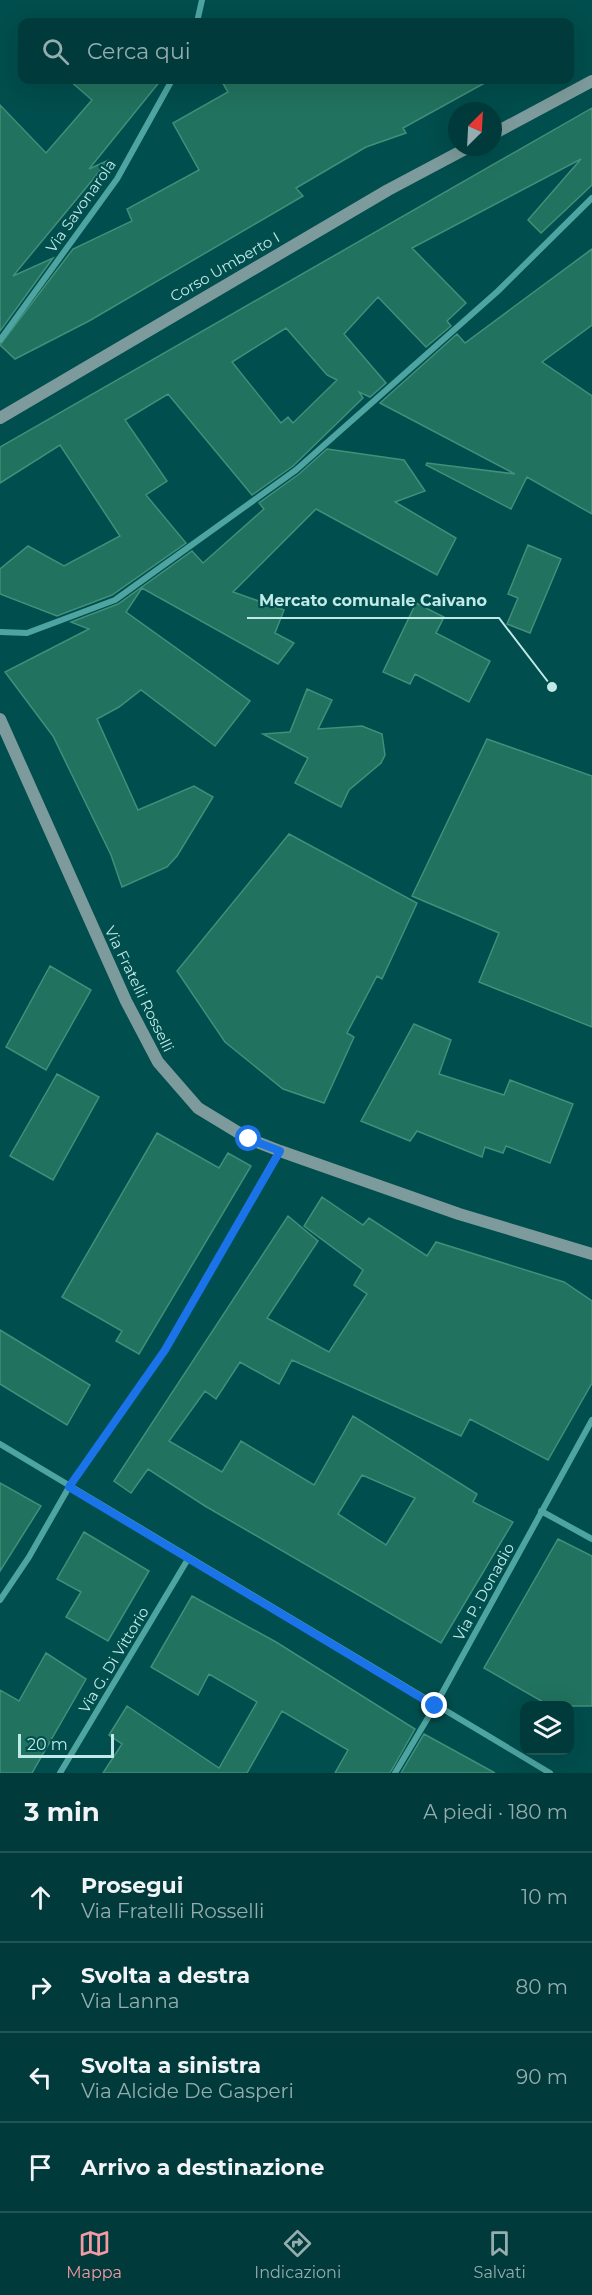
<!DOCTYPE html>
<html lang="it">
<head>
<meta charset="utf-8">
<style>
	body { margin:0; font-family:Montserrat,sans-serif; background:#0a4142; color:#f1f3f6 }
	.controls { position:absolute; right:18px; bottom:18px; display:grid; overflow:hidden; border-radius:12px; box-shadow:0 6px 24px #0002 }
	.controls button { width:54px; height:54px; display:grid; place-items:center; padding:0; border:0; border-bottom:2px solid #225454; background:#003a3a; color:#f1f3f6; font:30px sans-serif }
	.compass { position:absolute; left:448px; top:102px; width:54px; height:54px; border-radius:50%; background:#003a3a; box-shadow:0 6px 24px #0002; rotate:24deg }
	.scale { position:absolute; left:18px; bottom:15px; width:96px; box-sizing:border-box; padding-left:6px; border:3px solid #c0e9e7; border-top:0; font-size:16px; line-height:21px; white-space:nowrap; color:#c0e9e7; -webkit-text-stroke:4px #004e4d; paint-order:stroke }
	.stop { position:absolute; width:18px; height:18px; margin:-14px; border:4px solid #1a73e8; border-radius:50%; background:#fff }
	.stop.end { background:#1a73e8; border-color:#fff; box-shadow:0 2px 6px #0008 }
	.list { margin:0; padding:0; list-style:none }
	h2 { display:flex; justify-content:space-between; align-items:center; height:78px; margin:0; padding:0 24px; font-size:26px }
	h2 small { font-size:20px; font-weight:400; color:#95adaf }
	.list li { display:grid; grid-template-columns:39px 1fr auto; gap:18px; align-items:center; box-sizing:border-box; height:90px; padding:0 24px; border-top:2px solid #225454 }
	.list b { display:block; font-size:22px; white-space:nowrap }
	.list p { margin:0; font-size:20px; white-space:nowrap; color:#95adaf }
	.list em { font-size:20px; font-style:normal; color:#95adaf }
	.icon { flex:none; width:33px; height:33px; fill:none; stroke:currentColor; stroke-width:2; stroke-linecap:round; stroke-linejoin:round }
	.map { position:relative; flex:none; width:592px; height:1773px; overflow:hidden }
	.search { position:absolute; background:#003a3a; box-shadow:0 6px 24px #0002; left:18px; right:18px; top:18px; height:66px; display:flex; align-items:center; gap:15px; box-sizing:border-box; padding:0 21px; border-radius:12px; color:#95adaf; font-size:22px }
	.sheet { height:438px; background:#003a3a }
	nav { display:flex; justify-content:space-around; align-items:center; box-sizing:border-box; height:84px; border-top:2px solid #225454; background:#003a3a; font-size:16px; color:#95adaf }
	nav a { display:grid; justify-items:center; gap:3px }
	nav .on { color:#f49aa4 }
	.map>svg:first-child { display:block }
	.building { fill:#21725e; stroke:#428f7a; stroke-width:1.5; fill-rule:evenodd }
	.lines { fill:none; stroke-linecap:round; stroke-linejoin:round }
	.minor { stroke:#4da4a1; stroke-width:6 }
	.secondary { stroke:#7d9b9c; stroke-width:12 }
	.route { stroke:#1a73e8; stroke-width:8 }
	.labels { text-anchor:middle; stroke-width:4.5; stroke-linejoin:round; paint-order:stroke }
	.street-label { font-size:15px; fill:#c0e9e7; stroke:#004e4d }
	.leader { fill:none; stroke:#c0e9e7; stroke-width:2 }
	.callout-dot { fill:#c0e9e7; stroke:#004e4d; stroke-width:2 }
	.callout-label { font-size:16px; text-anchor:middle; font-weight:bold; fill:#c0e9e7; stroke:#004e4d; stroke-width:4.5; stroke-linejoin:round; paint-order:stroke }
</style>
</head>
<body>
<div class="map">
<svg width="592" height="1773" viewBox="0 0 592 1773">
	<rect width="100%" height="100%" fill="#004e4d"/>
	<path class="building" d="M 69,80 L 161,80 L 89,169 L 109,160 L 13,276 L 53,258 L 0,331 L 0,105 L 46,153 L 92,100 Z
		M 221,80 L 490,80 L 403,128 L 406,133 L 366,147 L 296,188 L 303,196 L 89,321 L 15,359 L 0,345 L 73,249 L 132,221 L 127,209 L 199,170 L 173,123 L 228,92 Z
		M 592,108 L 592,185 L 541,233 L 528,220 L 581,159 L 412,248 L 466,303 L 447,321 L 451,326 L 426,347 L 378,297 L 344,334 L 386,383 L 370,397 L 359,392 L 363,398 L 293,466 L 252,495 L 168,394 L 125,420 L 167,481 L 146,495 L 186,543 L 112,595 L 57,616 L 0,594 L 0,569 L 28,546 L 64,566 L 120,536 L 60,445 L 0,483 L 0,447 ZM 286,328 L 327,375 L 337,380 L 293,423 L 288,417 L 281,423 L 232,362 Z
		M 592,249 L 592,325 L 542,362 L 592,396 L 592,514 L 527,477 L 511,509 L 426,465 L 427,463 L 515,474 L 380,403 L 457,334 L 465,343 Z
		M 327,449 L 404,460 L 425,491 L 395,502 L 456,538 L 437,575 L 316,509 L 233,592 L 284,610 L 275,633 L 294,643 L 278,664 L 142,588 L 126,612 L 250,701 L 215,746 L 141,690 L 119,707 L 97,719 L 138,810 L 194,786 L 213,797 L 177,856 L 167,867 L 122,887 L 111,855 L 53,736 L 5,672 L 89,629 L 71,622 L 118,604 L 192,551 L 203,563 L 264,509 L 259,503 L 299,474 Z
		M 528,545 L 561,559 L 530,633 L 507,624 L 518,598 L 508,594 Z
		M 416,603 L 444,617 L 436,633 L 490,661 L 469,702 L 415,674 L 410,684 L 383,672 Z
		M 307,689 L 332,700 L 318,729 L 362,726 L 382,734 L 385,755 L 381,763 L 349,790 L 341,807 L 295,783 L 308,758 L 263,734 L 290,732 Z
		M 487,739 L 592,776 L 592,1027 L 479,982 L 499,933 L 412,896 Z
		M 289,834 L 417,903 L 382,979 L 377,976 L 347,1033 L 354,1037 L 324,1103 L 283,1089 L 225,1042 L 177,971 Z
		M 50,966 L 91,990 L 46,1070 L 6,1047 Z
		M 414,1024 L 451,1040 L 439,1074 L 504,1095 L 510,1080 L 573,1104 L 550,1163 L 506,1146 L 503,1153 L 485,1147 L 482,1157 L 417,1131 L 410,1141 L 361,1121 Z
		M 57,1074 L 99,1097 L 53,1180 L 10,1156 Z
		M 157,1133 L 219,1168 L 228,1153 L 251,1166 L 139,1354 L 116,1341 L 122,1331 L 62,1297 Z
		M 322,1197 L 363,1225 L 369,1218 L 427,1256 L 436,1242 L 564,1282 L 592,1301 L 592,1383 L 548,1460 L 470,1419 L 461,1436 L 292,1360 L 279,1384 L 240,1362 L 216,1399 L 205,1391 L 169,1441 L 222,1472 L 241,1441 L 314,1485 L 353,1416 L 477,1494 L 473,1502 L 513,1522 L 441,1643 L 205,1506 L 148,1469 L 131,1493 L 114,1481 L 288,1216 L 318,1241 L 267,1318 L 329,1352 L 367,1294 L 354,1285 L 363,1270 L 304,1226 ZM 362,1475 L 415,1498 L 386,1545 L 338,1514 Z
		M 0,1330 L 90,1385 L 67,1425 L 0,1384 Z
		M 0,1483 L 41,1506 L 0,1571 Z
		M 84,1532 L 149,1571 L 108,1641 L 66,1617 L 81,1592 L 57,1579 Z
		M 558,1539 L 592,1556 L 592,1706 L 550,1706 L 484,1668 Z
		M 192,1596 L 276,1642 L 415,1729 L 390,1773 L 335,1773 L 348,1750 L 282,1711 L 247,1773 L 103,1773 L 122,1744 L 109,1735 L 127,1706 L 219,1768 L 257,1702 L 209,1674 L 198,1695 L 151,1667 Z
		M 46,1653 L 86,1679 L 32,1773 L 0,1773 L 0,1690 L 19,1701 Z
		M 424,1734 L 495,1773 L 401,1773 Z"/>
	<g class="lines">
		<path class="minor" d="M 197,22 L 202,0
			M 0,340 L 117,179 L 172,80
			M 0,632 L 27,633 L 115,600 L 296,470 L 498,291 L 592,198
			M 0,1444 L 550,1773
			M 541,1511 L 592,1539
			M 0,1600 L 29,1557 L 69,1487 L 165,1350 L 279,1151
			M 60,1773 L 188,1559
			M 395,1773 L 435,1706 L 592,1420"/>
		<path class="secondary" d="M 493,134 L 592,81
			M 0,418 L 388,190 L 469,147
			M 0,719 L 126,1001 L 158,1062 L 198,1108 L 249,1139 L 280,1151 L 459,1214 L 592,1254"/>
	</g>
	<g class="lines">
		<path class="route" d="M 249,1139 L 280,1151 L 165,1350 L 69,1487 L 435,1706"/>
	</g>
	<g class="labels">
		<g class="street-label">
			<text transform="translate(81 206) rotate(-55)" y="5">Via Savonarola</text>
			<text transform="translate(225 267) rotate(-30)" y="5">Corso Umberto I</text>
			<text transform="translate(139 989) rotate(64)" y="5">Via Fratelli Rosselli</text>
			<text transform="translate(484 1592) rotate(-61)" y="5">Via P. Donadio</text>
			<text transform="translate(114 1660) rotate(-59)" y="5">Via G. Di Vittorio</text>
		</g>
	</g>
	<path class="leader" d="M552 687L499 618H247"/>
	<circle class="callout-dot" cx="552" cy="687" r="6"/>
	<g class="callout-label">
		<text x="373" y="606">Mercato comunale Caivano</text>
	</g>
</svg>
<div class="controls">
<button><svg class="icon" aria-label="layers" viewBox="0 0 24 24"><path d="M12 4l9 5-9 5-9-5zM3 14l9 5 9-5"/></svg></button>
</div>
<svg class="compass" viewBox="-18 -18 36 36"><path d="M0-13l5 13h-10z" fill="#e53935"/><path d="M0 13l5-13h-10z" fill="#95adaf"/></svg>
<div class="scale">20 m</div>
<div class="stop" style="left:249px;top:1139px"></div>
<div class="stop end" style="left:435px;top:1706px"></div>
<div class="search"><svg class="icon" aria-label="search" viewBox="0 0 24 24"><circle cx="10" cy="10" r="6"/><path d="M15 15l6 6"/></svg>Cerca qui</div>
</div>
<section class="sheet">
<h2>3 min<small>A piedi · 180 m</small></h2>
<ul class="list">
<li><svg class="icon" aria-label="ahead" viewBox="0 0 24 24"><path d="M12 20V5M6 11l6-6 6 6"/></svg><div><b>Prosegui</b><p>Via Fratelli Rosselli</p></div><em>10 m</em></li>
<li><svg class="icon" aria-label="right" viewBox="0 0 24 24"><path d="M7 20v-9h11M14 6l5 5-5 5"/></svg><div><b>Svolta a destra</b><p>Via Lanna</p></div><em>80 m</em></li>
<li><svg class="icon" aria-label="left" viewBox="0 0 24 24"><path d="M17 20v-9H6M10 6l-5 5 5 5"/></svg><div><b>Svolta a sinistra</b><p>Via Alcide De Gasperi</p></div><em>90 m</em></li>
<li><svg class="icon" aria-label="arrive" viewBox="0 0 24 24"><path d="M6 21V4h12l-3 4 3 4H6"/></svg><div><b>Arrivo a destinazione</b></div></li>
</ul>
</section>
<nav>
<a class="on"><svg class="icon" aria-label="map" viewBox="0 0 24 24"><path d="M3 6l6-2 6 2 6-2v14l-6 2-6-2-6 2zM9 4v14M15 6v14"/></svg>Mappa</a>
<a><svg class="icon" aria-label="directions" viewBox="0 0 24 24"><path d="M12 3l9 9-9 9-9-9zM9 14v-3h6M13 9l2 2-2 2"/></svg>Indicazioni</a>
<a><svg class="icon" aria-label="saved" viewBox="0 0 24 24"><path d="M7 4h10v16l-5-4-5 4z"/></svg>Salvati</a>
</nav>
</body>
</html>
